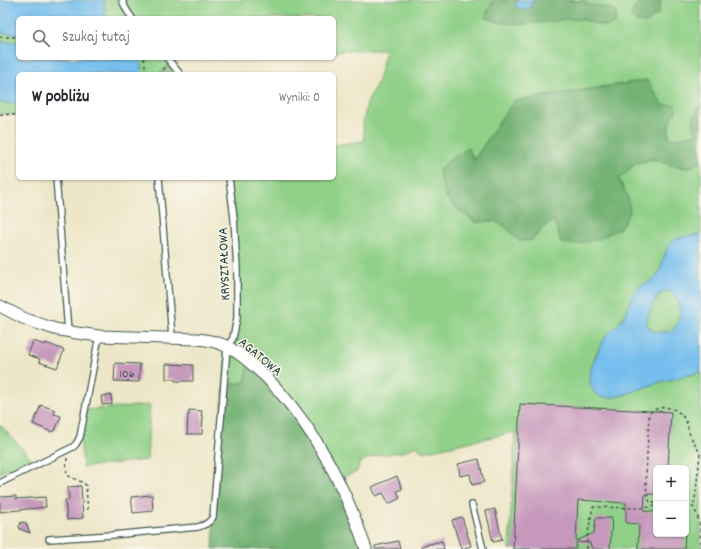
<!DOCTYPE html>
<html lang="pl">
<head>
<meta charset="utf-8">
<style>
	body { margin:0; font-family:Dekko,sans-serif; background:#f2f2f3; color:#2b2b33 }
	.controls { position:absolute; right:12px; bottom:12px; display:grid; overflow:hidden; border-radius:6px; box-shadow:0 1px 3px #0004 }
	.controls button { width:36px; height:36px; display:grid; place-items:center; padding:0; border:0; border-bottom:1px solid #e1e1e2; background:#fff; color:#2b2b33; font:20px sans-serif }
	.list { margin:0; padding:0; list-style:none }
	h2 { display:flex; justify-content:space-between; align-items:center; height:52px; margin:0; padding:0 16px; font-size:17px }
	h2 small { font-size:13px; font-weight:400; color:#7c7c81 }
	.icon { flex:none; width:22px; height:22px; fill:none; stroke:currentColor; stroke-width:2; stroke-linecap:round; stroke-linejoin:round }
	.map { position:relative; flex:none; width:701px; height:549px; overflow:hidden }
	.search { position:absolute; background:#fff; box-shadow:0 1px 3px #0004; left:16px; top:16px; width:320px; height:44px; display:flex; align-items:center; gap:10px; box-sizing:border-box; padding:0 14px; border-radius:6px; color:#7c7c81; font-size:15px }
	.panel { position:absolute; background:#fff; box-shadow:0 1px 3px #0004; left:16px; top:72px; width:320px; height:108px; border-radius:6px }
	.map>svg:first-child { display:block }
	.green { fill:#90d088; stroke:#58865e; fill-rule:evenodd }
	.forest { fill:#74b274; stroke:#4a7854 }
	.water { fill:#74beed; stroke:#4a7e90; fill-rule:evenodd }
	.building { fill:#c698bc }
	.lines { fill:none; stroke-linecap:round; stroke-linejoin:round }
	.service-casing { stroke:#3e564a; stroke-width:8 }
	.minor-casing { stroke:#3e564a; stroke-width:13 }
	.path { stroke:#3e564a; stroke-width:1.5; stroke-dasharray:3 3; stroke-linecap:butt }
	.service { stroke:#fff; stroke-width:5.5 }
	.minor { stroke:#fff; stroke-width:11 }
	.labels { text-anchor:middle; stroke-width:3; stroke-linejoin:round; paint-order:stroke }
	.number-label { font-size:12px; fill:#495456 }
	.street-label { font-size:14px; fill:#1f3d34; stroke:#fbf7ec }
</style>
</head>
<body>
<div class="map">
<svg width="701" height="549" viewBox="0 0 701 549">
	<rect width="100%" height="100%" fill="#fbf7ec"/>
	<filter id="ink" filterUnits="userSpaceOnUse"><feTurbulence type="fractalNoise" baseFrequency=".025" numOctaves="2"/><feDisplacementMap in="SourceGraphic" scale="8" xChannelSelector="R" yChannelSelector="G"/><feConvolveMatrix kernelMatrix="1 2 1 2 8 2 1 2 1" color-interpolation-filters="sRGB"/></filter>
	<filter id="wash" filterUnits="userSpaceOnUse"><feTurbulence type="fractalNoise" baseFrequency=".012" numOctaves="4" result="noise"/><feDisplacementMap in="SourceGraphic" scale="16" xChannelSelector="R" yChannelSelector="G"/><feGaussianBlur stdDeviation="0.9" result="paint"/><feColorMatrix in="noise" values="0 0 0 0 0 0 0 0 0 0 0 0 0 0 0 0 0 1.4 0 .05"/><feComposite in="paint" operator="in"/></filter>
	<g filter="url(#wash)">
		<rect width="100%" height="100%" fill="#ede6c8"/>
		<path class="green" d="M 104,0 L 383,0 L 384,1 L 386,0 L 701,0 L 701,107 L 697,107 L 696,134 L 676,139 L 669,138 L 669,125 L 676,110 L 662,105 L 647,80 L 514,101 L 474,160 L 468,148 L 447,199 L 459,210 L 475,222 L 495,221 L 505,226 L 519,241 L 532,240 L 545,226 L 555,219 L 628,198 L 619,179 L 636,163 L 653,159 L 670,165 L 688,168 L 701,161 L 701,234 L 694,236 L 667,248 L 660,269 L 656,277 L 652,281 L 639,287 L 632,297 L 625,314 L 616,327 L 606,336 L 595,356 L 590,382 L 592,388 L 596,394 L 601,397 L 621,396 L 656,383 L 701,372 L 701,549 L 509,549 L 515,432 L 423,452 L 416,446 L 403,452 L 378,455 L 360,462 L 357,472 L 337,479 L 249,363 L 245,382 L 224,386 L 227,347 L 233,338 L 237,270 L 229,178 L 334,178 L 334,145 L 364,141 L 363,123 L 367,102 L 378,81 L 386,50 L 342,51 L 334,53 L 334,18 L 105,18 ZM 656,468 L 686,468 L 686,534 L 656,534 Z
			M 0,33 L 18,34 L 18,42 L 0,42 Z
			M 140,58 L 195,58 L 171,63 L 159,74 L 142,74 Z
			M 0,102 L 18,104 L 18,115 L 0,114 Z
			M 668,291 C 673,293 678,299 679,305 C 681,313 679,327 671,331 C 667,333 663,332 659,332 C 652,332 649,329 646,323 L 652,306 L 661,293 Z
			M 150,405 L 147,460 L 83,467 L 80,437 L 85,410 Z
			M 0,425 L 31,458 L 0,473 Z"/>
		<path class="forest" d="M 493,0 L 584,0 L 586,4 L 611,8 L 616,11 L 615,23 C 612,24 609,26 606,26 C 597,26 586,19 576,19 C 547,20 513,31 485,17 Z
			M 646,0 L 660,0 L 660,6 L 658,14 L 646,23 L 637,22 L 631,18 C 633,7 636,3 646,0 Z
			M 171,63 L 180,74 L 159,74 Z
			M 647,80 L 662,105 L 675,105 L 676,110 L 669,125 L 669,138 L 676,139 L 696,134 L 693,118 L 698,107 L 701,107 L 701,161 L 688,168 L 670,165 L 653,159 L 636,163 L 619,179 L 628,198 L 630,212 L 620,228 L 599,239 L 576,244 L 561,243 L 554,220 L 545,226 L 532,240 L 519,241 L 505,226 L 495,221 L 475,222 L 459,210 L 447,199 L 441,182 L 439,170 L 452,158 L 468,148 L 474,160 L 501,119 L 514,101 Z
			M 249,362 L 308,428 L 366,549 L 213,549 L 214,511 L 224,386 L 245,382 Z"/>
		<path class="water" d="M 0,0 L 104,0 L 105,18 L 18,18 L 18,34 L 0,33 Z
			M 518,0 L 536,0 L 531,2 L 531,7 C 524,11 522,10 515,6 Z
			M 0,42 L 18,42 L 18,58 L 140,58 L 142,74 L 18,74 L 18,104 L 0,102 Z
			M 701,234 L 701,372 C 686,376 671,379 657,383 C 643,387 608,405 596,394 C 583,382 594,358 601,346 C 602,343 604,338 607,335 C 613,328 620,324 625,315 C 630,306 630,295 638,288 C 643,283 651,283 656,277 C 664,266 663,251 672,241 C 677,236 694,236 701,234 ZM 668,291 C 673,293 678,299 679,305 C 681,313 679,327 671,331 C 667,333 663,332 659,332 C 652,332 649,329 646,323 C 649,315 654,298 661,293 C 662,293 667,291 668,291 Z"/>
		<g id="blocks">
			<path class="building" d="M 33,341 L 45,345 L 46,343 L 64,350 L 57,368 L 39,362 L 40,359 L 28,355 Z
				M 115,363 L 140,364 L 139,382 L 114,381 Z
				M 166,364 L 193,365 L 193,381 L 175,381 L 175,379 L 166,379 Z
				M 111,395 L 112,404 L 102,405 L 101,396 Z
				M 520,404 L 671,412 L 668,468 L 656,468 L 656,494 L 645,494 L 644,511 L 656,512 L 656,534 L 685,534 L 684,549 L 638,549 L 639,524 L 626,523 L 626,503 L 578,500 L 576,541 L 594,533 L 596,518 L 612,518 L 610,549 L 592,549 L 590,543 L 576,542 L 576,549 L 513,549 Z
				M 41,405 L 55,410 L 54,414 L 61,416 L 55,431 L 53,430 L 52,432 L 33,424 Z
				M 189,410 L 202,411 L 201,416 L 203,416 L 202,434 L 187,434 L 188,415 L 189,415 Z
				M 479,459 L 484,482 L 472,485 L 470,474 L 460,476 L 458,464 Z
				M 397,476 L 402,489 L 397,491 L 400,498 L 389,504 L 383,493 L 376,496 L 372,487 Z
				M 81,486 L 83,518 L 67,520 L 65,500 L 69,500 L 68,487 Z
				M 152,495 L 153,511 L 133,513 L 131,497 Z
				M 16,496 L 16,499 L 45,497 L 46,507 L 0,512 L 0,497 Z
				M 495,509 L 502,540 L 493,542 L 486,511 Z
				M 462,517 L 471,546 L 461,549 L 452,520 Z
				M 21,522 L 26,523 L 30,533 L 20,529 L 19,527 Z
				M 398,541 L 400,549 L 375,549 L 375,546 Z
				M 442,541 L 444,549 L 421,549 L 421,546 Z"/>
		</g>
	</g>
	<g filter="url(#ink)">
		<use href="#blocks" fill-opacity="0" stroke="#3e564a" stroke-width="1"/>
		<g class="lines">
			<g class="service-casing">
				<path id="service" d="M 122,0 L 126,9 L 132,18
					M 167,58 L 180,74
					M 56,178 L 68,331
					M 159,178 L 172,337
					M 0,483 L 73,447 L 76,444 L 80,437 L 99,336
					M 472,505 L 483,549
					M 49,539 L 112,535 L 198,527 C 205,525 209,523 213,517 L 227,347 L 233,338 L 237,318 L 237,270 L 234,218 L 229,178"/>
			</g>
			<g class="minor-casing">
				<path id="minor" d="M 0,306 L 23,318 L 37,323 L 55,329 L 77,333 L 99,336 L 198,339 C 209,340 218,342 228,347 C 242,354 254,366 266,377 C 313,425 345,486 366,549"/>
			</g>
			<path class="path" d="M 0,37 L 18,37
				M 144,58 L 146,74
				M 159,74 L 165,68
				M 0,114 L 18,115
				M 67,458 C 64,484 71,473 86,485 L 88,513
				M 656,503 L 650,502 L 649,500 L 646,487 L 646,474 L 649,417 L 650,413 C 660,403 679,407 685,420 C 688,425 688,430 690,435 C 693,442 698,447 700,455 L 695,499 L 693,507
				M 686,505 L 693,507 C 701,519 701,536 700,549
				M 587,549 L 587,538 L 593,507 L 642,508 L 656,506"/>
			<use href="#service" class="service"/>
			<use href="#minor" class="minor"/>
		</g>
	</g>
	<g class="labels">
		<g class="number-label">
			<text x="127" y="377">106</text>
		</g>
		<g class="street-label">
			<text transform="translate(223 264) rotate(-92)" y="5">KRYSZTAŁOWA</text>
			<text transform="translate(261 356) rotate(40)" y="5">AGATOWA</text>
		</g>
	</g>
</svg>
<div class="controls">
<button>+</button>
<button>−</button>
</div>
<div class="search"><svg class="icon" aria-label="search" viewBox="0 0 24 24"><circle cx="10" cy="10" r="6"/><path d="M15 15l6 6"/></svg>Szukaj tutaj</div>
<section class="panel">
<h2>W pobliżu<small>Wyniki: 0</small></h2>
<ul class="list">
</ul>
</section>
</div>
</body>
</html>
